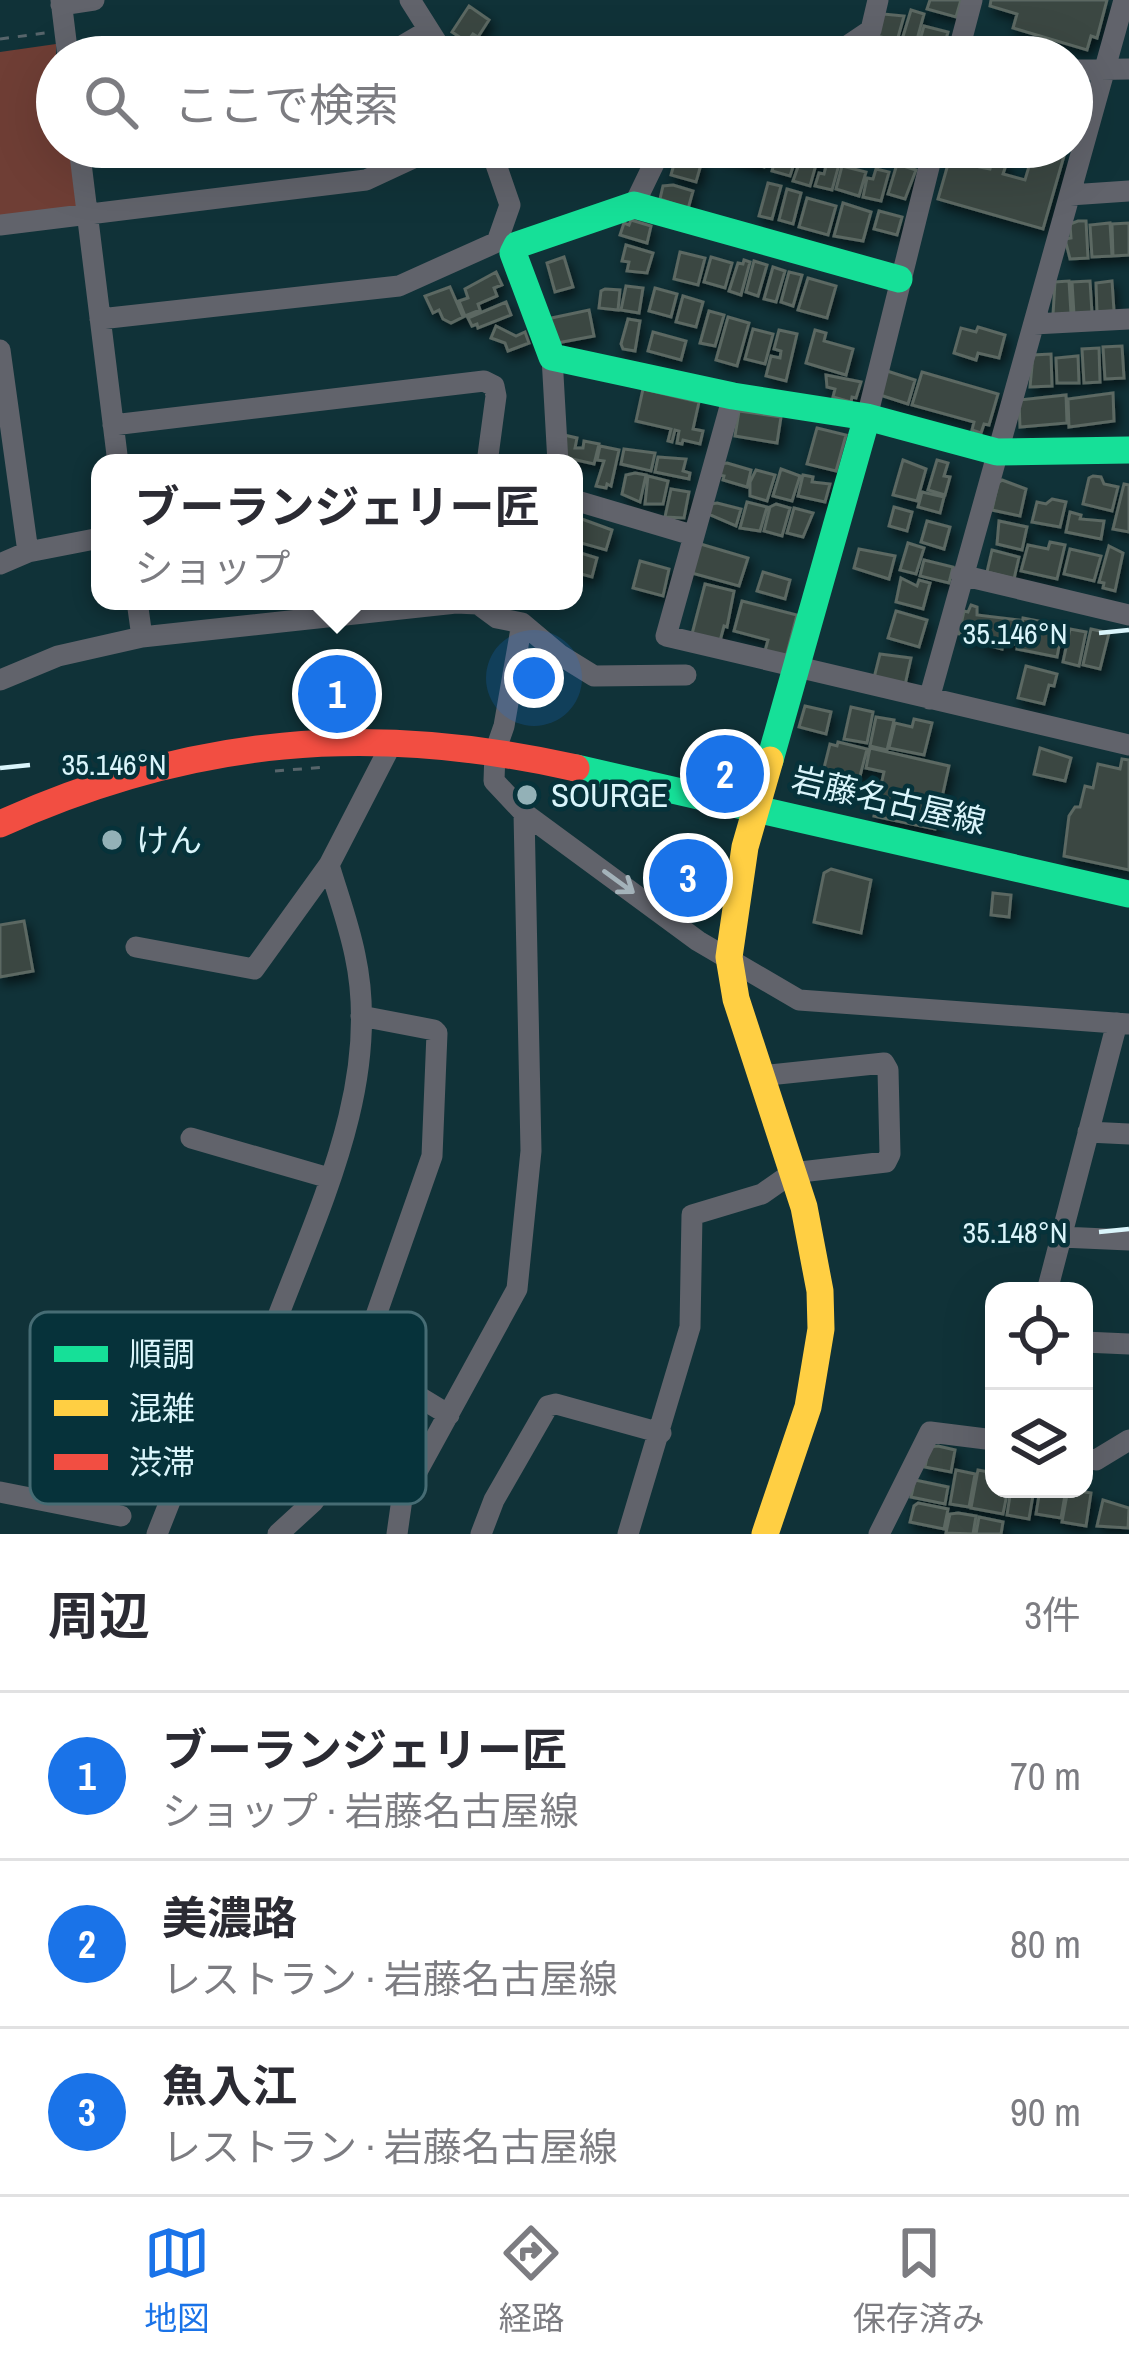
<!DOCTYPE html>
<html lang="ja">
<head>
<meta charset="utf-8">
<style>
	body { margin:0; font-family:"Archivo Narrow","Noto Sans JP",sans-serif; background:#f7f7f7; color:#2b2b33 }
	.controls { position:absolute; right:36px; bottom:36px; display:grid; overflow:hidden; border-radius:24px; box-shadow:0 12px 48px #0002 }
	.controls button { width:108px; height:108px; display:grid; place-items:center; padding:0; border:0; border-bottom:3px solid #e1e1e2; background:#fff; color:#2b2b33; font:60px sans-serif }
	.you { position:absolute; left:534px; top:678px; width:42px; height:42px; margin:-30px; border:9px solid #fff; border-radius:50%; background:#1a73e8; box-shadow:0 0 0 18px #1a73e833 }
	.badge { display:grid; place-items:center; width:78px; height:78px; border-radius:50%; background:#1a73e8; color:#fff; font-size:39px; font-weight:700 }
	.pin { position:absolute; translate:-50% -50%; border:6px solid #fff; box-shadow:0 3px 12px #0006 }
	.popup { position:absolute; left:91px; top:454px; width:492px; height:156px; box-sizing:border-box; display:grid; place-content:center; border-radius:24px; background:#fff; filter:drop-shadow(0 3px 9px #0005); font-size:39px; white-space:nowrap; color:#7c7c81 }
	.popup b { font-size:45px; color:#2b2b33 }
	.popup::after { content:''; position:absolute; left:50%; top:100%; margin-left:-24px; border:24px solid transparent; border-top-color:#fff }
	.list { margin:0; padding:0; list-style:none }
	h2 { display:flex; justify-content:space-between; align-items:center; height:156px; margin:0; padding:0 48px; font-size:51px }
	h2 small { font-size:39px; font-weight:400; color:#7c7c81 }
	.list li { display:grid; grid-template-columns:78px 1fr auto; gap:36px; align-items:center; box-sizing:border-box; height:168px; padding:0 48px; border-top:3px solid #e1e1e2 }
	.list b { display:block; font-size:45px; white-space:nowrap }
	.list p { margin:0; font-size:39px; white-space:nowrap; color:#7c7c81 }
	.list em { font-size:39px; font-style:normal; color:#7c7c81 }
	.icon { flex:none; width:66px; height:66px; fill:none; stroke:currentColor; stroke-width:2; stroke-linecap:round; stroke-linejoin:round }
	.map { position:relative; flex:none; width:1129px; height:1534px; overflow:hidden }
	.search { position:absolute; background:#fff; box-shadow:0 12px 48px #0002; left:36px; right:36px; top:36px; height:132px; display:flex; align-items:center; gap:30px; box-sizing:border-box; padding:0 42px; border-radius:66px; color:#7c7c81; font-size:45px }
	.sheet { height:660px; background:#fff }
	nav { display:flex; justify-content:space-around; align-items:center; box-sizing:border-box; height:168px; border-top:3px solid #e1e1e2; background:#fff; font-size:33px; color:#7c7c81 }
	nav a { display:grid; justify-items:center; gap:6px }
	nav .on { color:#1a73e8 }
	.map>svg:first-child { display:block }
	.green { fill:#6f3e35 }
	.building { fill:#3a4742; stroke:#5b6862; stroke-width:3; filter:url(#shadow) }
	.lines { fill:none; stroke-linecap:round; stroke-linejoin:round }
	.path { stroke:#57656b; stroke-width:3; stroke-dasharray:9 9; stroke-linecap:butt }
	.street { stroke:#61636b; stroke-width:21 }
	.fast { stroke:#16e098; stroke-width:27 }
	.slow { stroke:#ffcf43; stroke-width:27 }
	.jam { stroke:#f24e42; stroke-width:27 }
	.oneway { stroke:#a4b3ba }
	.ticks { fill:none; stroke:#daf5fb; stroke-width:4.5 }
	.poi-dot { fill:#93b1b7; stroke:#06323a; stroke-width:4.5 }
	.labels { text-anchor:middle; stroke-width:9; stroke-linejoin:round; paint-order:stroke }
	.poi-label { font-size:33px; fill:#daf5fb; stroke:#06323a; text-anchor:start }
	.street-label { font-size:33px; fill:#daf5fb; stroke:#06323a }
	.key { fill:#06323a; stroke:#466c74; stroke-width:3 }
	.key-label { font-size:33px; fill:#daf5fb }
	.ticks-label { font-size:30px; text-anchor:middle; fill:#daf5fb; stroke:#06323a; stroke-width:9; stroke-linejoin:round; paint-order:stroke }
</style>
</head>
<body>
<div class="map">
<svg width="1129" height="1534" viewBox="0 0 1129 1534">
	<defs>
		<filter id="shadow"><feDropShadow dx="3.5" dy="6" stdDeviation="6" flood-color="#0009"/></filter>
	</defs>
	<rect width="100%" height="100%" fill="#103238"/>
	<path class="green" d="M 56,44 L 57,147 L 69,147 L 77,209 L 0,219 L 0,52 Z"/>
	<path class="building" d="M 930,0 L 961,0 L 956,17 L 927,9 Z
		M 991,0 L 1107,0 L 1097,38 L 1091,36 L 1087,50 L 1013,28 L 1017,14 L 990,6 Z
		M 469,6 L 489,20 L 478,37 L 473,34 L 467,42 L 452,32 Z
		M 911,10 L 924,14 L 915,47 L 901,43 Z
		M 883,14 L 904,16 L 897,41 L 877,36 Z
		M 924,26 L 948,32 L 942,53 L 918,47 Z
		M 727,147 L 770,147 L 764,167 L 724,155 Z
		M 779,147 L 798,151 L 790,176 L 772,171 Z
		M 805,147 L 821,147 L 810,186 L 793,181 Z
		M 829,147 L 843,150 L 832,190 L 815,186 L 819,173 L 824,174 L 826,166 L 820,164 Z
		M 953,147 L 986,147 L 980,167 L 990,169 L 993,158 L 1007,162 L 1003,174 L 1025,180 L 1033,153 L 1055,159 L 1056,154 L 1064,156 L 1043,229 L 938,199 Z
		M 676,157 L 702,161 L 696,182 L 671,175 Z
		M 897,164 L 916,170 L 905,199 L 888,194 Z
		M 842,166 L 866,172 L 859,196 L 836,189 Z
		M 876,169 L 889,172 L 881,201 L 863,197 L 867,178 L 873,179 Z
		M 768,183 L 781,186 L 772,219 L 759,216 Z
		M 673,185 L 693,191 L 688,209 L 660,199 L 663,186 Z
		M 787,189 L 801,193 L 793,224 L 779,220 Z
		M 807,198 L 836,206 L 828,235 L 799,227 Z
		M 843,203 L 871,212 L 863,241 L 834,236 Z
		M 879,211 L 902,217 L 897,235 L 874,229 Z
		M 631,220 L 651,226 L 647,243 L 620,235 L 624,223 L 629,225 Z
		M 1078,221 L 1086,221 L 1088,258 L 1070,259 L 1065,239 L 1071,238 L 1070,224 Z
		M 1110,223 L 1112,256 L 1092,257 L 1090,225 Z
		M 1129,223 L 1129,255 L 1113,256 L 1112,224 Z
		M 626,245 L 653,253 L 647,273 L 627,271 L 629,262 L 622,261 Z
		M 680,252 L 705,258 L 698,285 L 674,279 Z
		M 564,257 L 573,287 L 555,292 L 547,263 Z
		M 711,257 L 732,263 L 725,288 L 704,282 Z
		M 744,260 L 750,262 L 741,295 L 729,291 L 738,263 L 743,264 Z
		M 754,261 L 767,265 L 758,296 L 746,292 Z
		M 773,267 L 785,271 L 776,302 L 764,299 Z
		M 496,272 L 502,285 L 494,288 L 497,296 L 478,304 L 480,310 L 465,316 L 459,301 L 468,298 L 465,289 Z
		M 789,272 L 802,275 L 793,306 L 781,302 Z
		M 808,278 L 836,286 L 827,318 L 798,310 Z
		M 1069,281 L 1071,314 L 1053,315 L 1055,282 Z
		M 1090,281 L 1092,313 L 1074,314 L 1072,282 Z
		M 1112,281 L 1114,311 L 1097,312 L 1096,283 Z
		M 626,286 L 643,288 L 639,313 L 621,310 Z
		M 450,287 L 463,317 L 451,323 L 443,319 L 439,310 L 433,313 L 425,296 Z
		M 655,288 L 677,294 L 671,317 L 649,311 Z
		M 605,289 L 620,290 L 618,310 L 599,308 L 601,291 Z
		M 683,296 L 703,302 L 696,327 L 676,322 Z
		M 506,302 L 511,315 L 478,328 L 477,324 L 472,326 L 468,318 Z
		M 589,310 L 594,336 L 552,344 L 547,319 Z
		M 709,311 L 724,315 L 715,346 L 700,343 Z
		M 728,317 L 749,323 L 737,366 L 716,360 Z
		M 628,319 L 640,321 L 635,351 L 623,349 L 621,344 Z
		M 496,326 L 516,336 L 525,332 L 529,343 L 508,351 L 505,343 L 491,338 Z
		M 978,327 L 1005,335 L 999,358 L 978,353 L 976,360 L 954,353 L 961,328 L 976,332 Z
		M 753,329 L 773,334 L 765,364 L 745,359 Z
		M 779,330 L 797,334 L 786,381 L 766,376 L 771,356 L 780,358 L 781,351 L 774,349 Z
		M 815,330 L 826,333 L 824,341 L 853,349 L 846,375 L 806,363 Z
		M 653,332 L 686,341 L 681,360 L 648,351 Z
		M 1122,346 L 1124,378 L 1105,379 L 1103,347 Z
		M 1099,348 L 1100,382 L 1084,383 L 1082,349 Z
		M 1051,354 L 1052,386 L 1030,387 L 1033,355 Z
		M 1078,356 L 1079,383 L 1057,383 L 1056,358 Z
		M 887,371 L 915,380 L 908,404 L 880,395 Z
		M 922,372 L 998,394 L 989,425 L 984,424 L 981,433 L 972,430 L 974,422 L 912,405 Z
		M 826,375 L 861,382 L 856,398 L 852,397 L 851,402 L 833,397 L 835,389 L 827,387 Z
		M 643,389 L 699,402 L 693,429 L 703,431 L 700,444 L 683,440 L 682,444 L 677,443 L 679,431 L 675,430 L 672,442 L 668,441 L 671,429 L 636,421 Z
		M 1113,393 L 1114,421 L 1069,427 L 1068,399 Z
		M 1066,395 L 1067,423 L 1020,427 L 1019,400 Z
		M 739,411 L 781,417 L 777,443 L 735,436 Z
		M 817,428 L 846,435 L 836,471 L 807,464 Z
		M 564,435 L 577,438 L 575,448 L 583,448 L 584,441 L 599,444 L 594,464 L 559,456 Z
		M 600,446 L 619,450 L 611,486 L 607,484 L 606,488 L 596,486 L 604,461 L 597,460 Z
		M 624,449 L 655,453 L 651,471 L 621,464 Z
		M 658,457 L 686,459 L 683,471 L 690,473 L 689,479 L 655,472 Z
		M 903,460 L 926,469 L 917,501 L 893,495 Z
		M 937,460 L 948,463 L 944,476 L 950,477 L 945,495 L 928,490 Z
		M 727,463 L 751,470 L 747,487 L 723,480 L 724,476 L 719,475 L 721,464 Z
		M 781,469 L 800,476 L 792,501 L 773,496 Z
		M 756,470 L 775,475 L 767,501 L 750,496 L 750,482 Z
		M 635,473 L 646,475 L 640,502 L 622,494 L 626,475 Z
		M 803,475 L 813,477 L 812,482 L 830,484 L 825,502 L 798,496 Z
		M 648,476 L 668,481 L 663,504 L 645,504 Z
		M 1093,476 L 1101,477 L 1104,484 L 1118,487 L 1112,511 L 1083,504 L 1089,478 Z
		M 1002,480 L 1026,489 L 1020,516 L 992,510 L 998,483 Z
		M 1124,484 L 1129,485 L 1129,532 L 1113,529 Z
		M 671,489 L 689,492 L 684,518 L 665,517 Z
		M 922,492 L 944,497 L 940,513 L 918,507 Z
		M 1052,499 L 1066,502 L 1060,527 L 1032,522 L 1037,502 L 1046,504 Z
		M 747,502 L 767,507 L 760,531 L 740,528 Z
		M 717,503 L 741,509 L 736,526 L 708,514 L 711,504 Z
		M 776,504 L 790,508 L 782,536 L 764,531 L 770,507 Z
		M 894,507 L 912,512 L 907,531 L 889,526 Z
		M 794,508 L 813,513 L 803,537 L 787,533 Z
		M 1070,512 L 1081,515 L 1080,519 L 1104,521 L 1101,539 L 1066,532 Z
		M 579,518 L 612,530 L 606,550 L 574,541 Z
		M 927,521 L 950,527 L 944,549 L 921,542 Z
		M 999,521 L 1027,527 L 1022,550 L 997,544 Z
		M 1050,542 L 1065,545 L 1057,579 L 1021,571 L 1028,545 L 1048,549 Z
		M 697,543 L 748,558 L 739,586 L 688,572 Z
		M 908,543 L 924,548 L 916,574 L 900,570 Z
		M 1109,546 L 1123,553 L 1115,591 L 1103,588 L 1104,583 L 1099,582 Z
		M 859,549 L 895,556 L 889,579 L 854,568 Z
		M 1070,549 L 1101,556 L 1094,581 L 1064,574 Z
		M 992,550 L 1019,557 L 1014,579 L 987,572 Z
		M 574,551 L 597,558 L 592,577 L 574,572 Z
		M 924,560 L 953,567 L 949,583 L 920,576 Z
		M 640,561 L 669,569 L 663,596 L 633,588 Z
		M 763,572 L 790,580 L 785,599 L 757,591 Z
		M 901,578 L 917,586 L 919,580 L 930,583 L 923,609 L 896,602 Z
		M 705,584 L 734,591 L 727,627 L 724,626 L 720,641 L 692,634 Z
		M 742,601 L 797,615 L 786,657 L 765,651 L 768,640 L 734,631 Z
		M 971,605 L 977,607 L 977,615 L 1019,620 L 1014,644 L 1003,641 L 1002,649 L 987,645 L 988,641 L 959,634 L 964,611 L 968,612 Z
		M 896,611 L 927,620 L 919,647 L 888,638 Z
		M 1023,618 L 1063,626 L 1057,657 L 1017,649 Z
		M 1070,629 L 1086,632 L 1079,666 L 1063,662 Z
		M 1091,629 L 1109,633 L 1100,669 L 1083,665 Z
		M 880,654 L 911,658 L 905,685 L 874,678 Z
		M 1026,666 L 1057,674 L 1054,686 L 1049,685 L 1044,704 L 1018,698 Z
		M 805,706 L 831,712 L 826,734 L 799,727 Z
		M 851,707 L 873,712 L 867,743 L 844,739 Z
		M 876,717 L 894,720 L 887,750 L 870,746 Z
		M 914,719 L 932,723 L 924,755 L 889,748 L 895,723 L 912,727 Z
		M 838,742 L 867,749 L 859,780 L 823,772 L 830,744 L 837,746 Z
		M 870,748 L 949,766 L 935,829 L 874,816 L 884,772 L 866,768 Z
		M 1040,748 L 1071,758 L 1065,781 L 1034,774 Z
		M 714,755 L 756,765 L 753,778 L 747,784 L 718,778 Z
		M 1122,759 L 1129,760 L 1129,870 L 1064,856 L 1069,816 L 1075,807 L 1080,807 L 1085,786 L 1093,788 L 1098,764 L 1120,769 Z
		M 831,869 L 871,880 L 861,933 L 814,922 L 824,873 Z
		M 993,893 L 1011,895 L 1009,917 L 991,915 Z
		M 24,921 L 33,971 L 0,977 L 0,925 Z
		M 938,1446 L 955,1450 L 951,1472 L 925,1467 L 929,1447 Z
		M 956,1470 L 975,1474 L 969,1507 L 950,1504 Z
		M 978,1470 L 994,1473 L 994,1489 L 1008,1489 L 1003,1514 L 971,1508 Z
		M 915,1480 L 948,1487 L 945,1504 L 911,1497 Z
		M 1011,1489 L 1034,1489 L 1029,1519 L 1007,1515 Z
		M 1040,1489 L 1066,1489 L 1061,1518 L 1036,1514 Z
		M 1068,1489 L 1091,1493 L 1086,1526 L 1062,1522 Z
		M 1103,1500 L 1129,1508 L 1128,1528 L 1097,1526 Z
		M 918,1503 L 948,1509 L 944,1529 L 910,1522 L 914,1506 Z
		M 958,1513 L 976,1516 L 973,1534 L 946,1533 L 950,1514 Z
		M 979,1517 L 1003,1522 L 1001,1534 L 976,1534 Z"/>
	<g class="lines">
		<path class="path" d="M 0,39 L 45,33
			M 275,771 L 326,767"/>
		<path class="street" d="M 61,0 L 68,57
			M 410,0 L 446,57
			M 61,5 L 94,0
			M 383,57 L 429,30
			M 831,57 L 871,30 L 878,0
			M 957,57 L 972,0
			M 1072,70 L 1129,69
			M 79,147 L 118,463
			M 1070,195 L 1129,191
			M 634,205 L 662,147
			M 0,225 L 366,180 L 437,147
			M 100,319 L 399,286 L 497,242 L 510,205 L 490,147
			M 1034,324 L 1129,319
			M 0,350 L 28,552
			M 552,357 L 558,463
			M 733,396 L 666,636 L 1129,745
			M 867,417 L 934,147
			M 113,425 L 484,381 L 494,386 L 496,396 L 487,463
			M 574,500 L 692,535
			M 0,564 L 28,552 L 100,538
			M 961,575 L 1129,615
			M 137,601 L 142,637
			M 0,680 L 58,656 L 142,637 L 456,603 L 478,604 L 497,618 L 522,623 L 560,655 L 594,676 L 686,675
			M 929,699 L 1124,0
			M 524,813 L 698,941 L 799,1000 L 1129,1024
			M 136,947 L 254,969 L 329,865 L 393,741
			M 1088,1132 L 1129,1134
			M 191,1138 L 329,1178
			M 1061,1237 L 1129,1240
			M 1047,1291 L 1117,1023
			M 272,1332 C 316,1214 383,1084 355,955 C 349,925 338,895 329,865
			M 1084,1342 L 1129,1344
			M 360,1361 L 432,1156 L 437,1033 L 434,1030 L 361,1016
			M 203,1418 L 339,1467
			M 1084,1458 L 1096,1460 L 1129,1440
			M 0,1492 L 121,1516
			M 157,1534 L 203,1418 L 246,1332 L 255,1327 L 360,1361 L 449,1415
			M 278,1534 L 313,1502 L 339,1467 L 376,1370
			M 397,1534 L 402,1499 L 517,1289 L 531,1151 L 524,813 L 494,781 L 495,752 L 504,726 L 522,623
			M 481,1534 L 494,1500 L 548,1406 L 556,1404 L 661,1433
			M 628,1534 L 690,1327 L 692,1215 L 762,1194 L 792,1173 L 886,1162 L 890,1154 L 888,1070 L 884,1063 L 759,1076
			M 879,1534 L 930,1432 L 994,1440"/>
		<path class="fast" d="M 899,279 L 634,205 L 517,245 L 513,253 L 552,357 L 733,396 L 867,417 L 997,452 L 1129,450
			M 770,760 L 867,417
			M 576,768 L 1129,894"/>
		<path class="slow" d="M 765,1534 L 808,1407 L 821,1329 L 820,1291 L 804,1207 L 736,999 L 729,957 L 745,847 L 770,760"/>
		<path class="jam" d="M 0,824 C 192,737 371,722 576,768"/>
	</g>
	<defs><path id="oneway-shaft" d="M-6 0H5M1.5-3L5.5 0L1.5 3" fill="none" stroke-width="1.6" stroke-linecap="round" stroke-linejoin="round" transform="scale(3)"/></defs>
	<use class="oneway" href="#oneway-shaft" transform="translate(619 882) rotate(36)"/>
	<path class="ticks" d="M 1099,633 L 1129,630M 0,768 L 30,765M 1099,1232 L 1129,1229"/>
	<g class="poi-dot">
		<circle cx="527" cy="795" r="12"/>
		<circle cx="112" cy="840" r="12"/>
	</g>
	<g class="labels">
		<g class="poi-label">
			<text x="551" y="807">SOURGE</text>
			<text x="136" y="852">けん</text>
		</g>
		<g class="street-label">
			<text transform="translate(889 800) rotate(13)" y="12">岩藤名古屋線</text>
		</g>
	</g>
	<rect x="30" y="1312" width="396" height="192" rx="18" class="key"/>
	<rect x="54" y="1346" width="54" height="16" fill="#16e098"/>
	<rect x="54" y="1400" width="54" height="16" fill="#ffcf43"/>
	<rect x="54" y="1454" width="54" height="16" fill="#f24e42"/>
	<g class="key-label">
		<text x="129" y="1366">順調</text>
		<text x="129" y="1420">混雑</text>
		<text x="129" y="1474">渋滞</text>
	</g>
	<g class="ticks-label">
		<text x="1015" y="644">35.146°N</text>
		<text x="114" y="775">35.146°N</text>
		<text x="1015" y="1243">35.148°N</text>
	</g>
</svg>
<div class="controls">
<button><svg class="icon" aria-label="locate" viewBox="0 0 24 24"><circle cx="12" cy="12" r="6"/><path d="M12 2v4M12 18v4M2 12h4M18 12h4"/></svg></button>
<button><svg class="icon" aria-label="layers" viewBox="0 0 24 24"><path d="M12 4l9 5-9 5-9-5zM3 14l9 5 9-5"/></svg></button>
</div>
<div class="you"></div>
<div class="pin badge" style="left:337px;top:694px">1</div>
<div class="popup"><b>ブーランジェリー匠</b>ショップ</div>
<div class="pin badge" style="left:725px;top:774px">2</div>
<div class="pin badge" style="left:688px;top:878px">3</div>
<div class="search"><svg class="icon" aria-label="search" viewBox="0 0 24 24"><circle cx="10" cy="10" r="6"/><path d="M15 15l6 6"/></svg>ここで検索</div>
</div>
<section class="sheet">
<h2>周辺<small>3件</small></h2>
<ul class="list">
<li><span class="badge">1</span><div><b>ブーランジェリー匠</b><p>ショップ · 岩藤名古屋線</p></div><em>70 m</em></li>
<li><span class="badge">2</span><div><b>美濃路</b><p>レストラン · 岩藤名古屋線</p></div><em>80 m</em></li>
<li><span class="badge">3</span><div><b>魚入江</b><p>レストラン · 岩藤名古屋線</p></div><em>90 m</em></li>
</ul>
</section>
<nav>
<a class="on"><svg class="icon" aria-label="map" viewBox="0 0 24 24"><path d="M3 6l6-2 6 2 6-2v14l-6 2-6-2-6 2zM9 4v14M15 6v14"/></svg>地図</a>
<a><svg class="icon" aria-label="directions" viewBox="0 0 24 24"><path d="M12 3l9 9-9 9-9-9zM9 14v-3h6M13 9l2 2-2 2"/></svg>経路</a>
<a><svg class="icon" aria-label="saved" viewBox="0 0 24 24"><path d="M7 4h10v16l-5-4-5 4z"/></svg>保存済み</a>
</nav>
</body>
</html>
